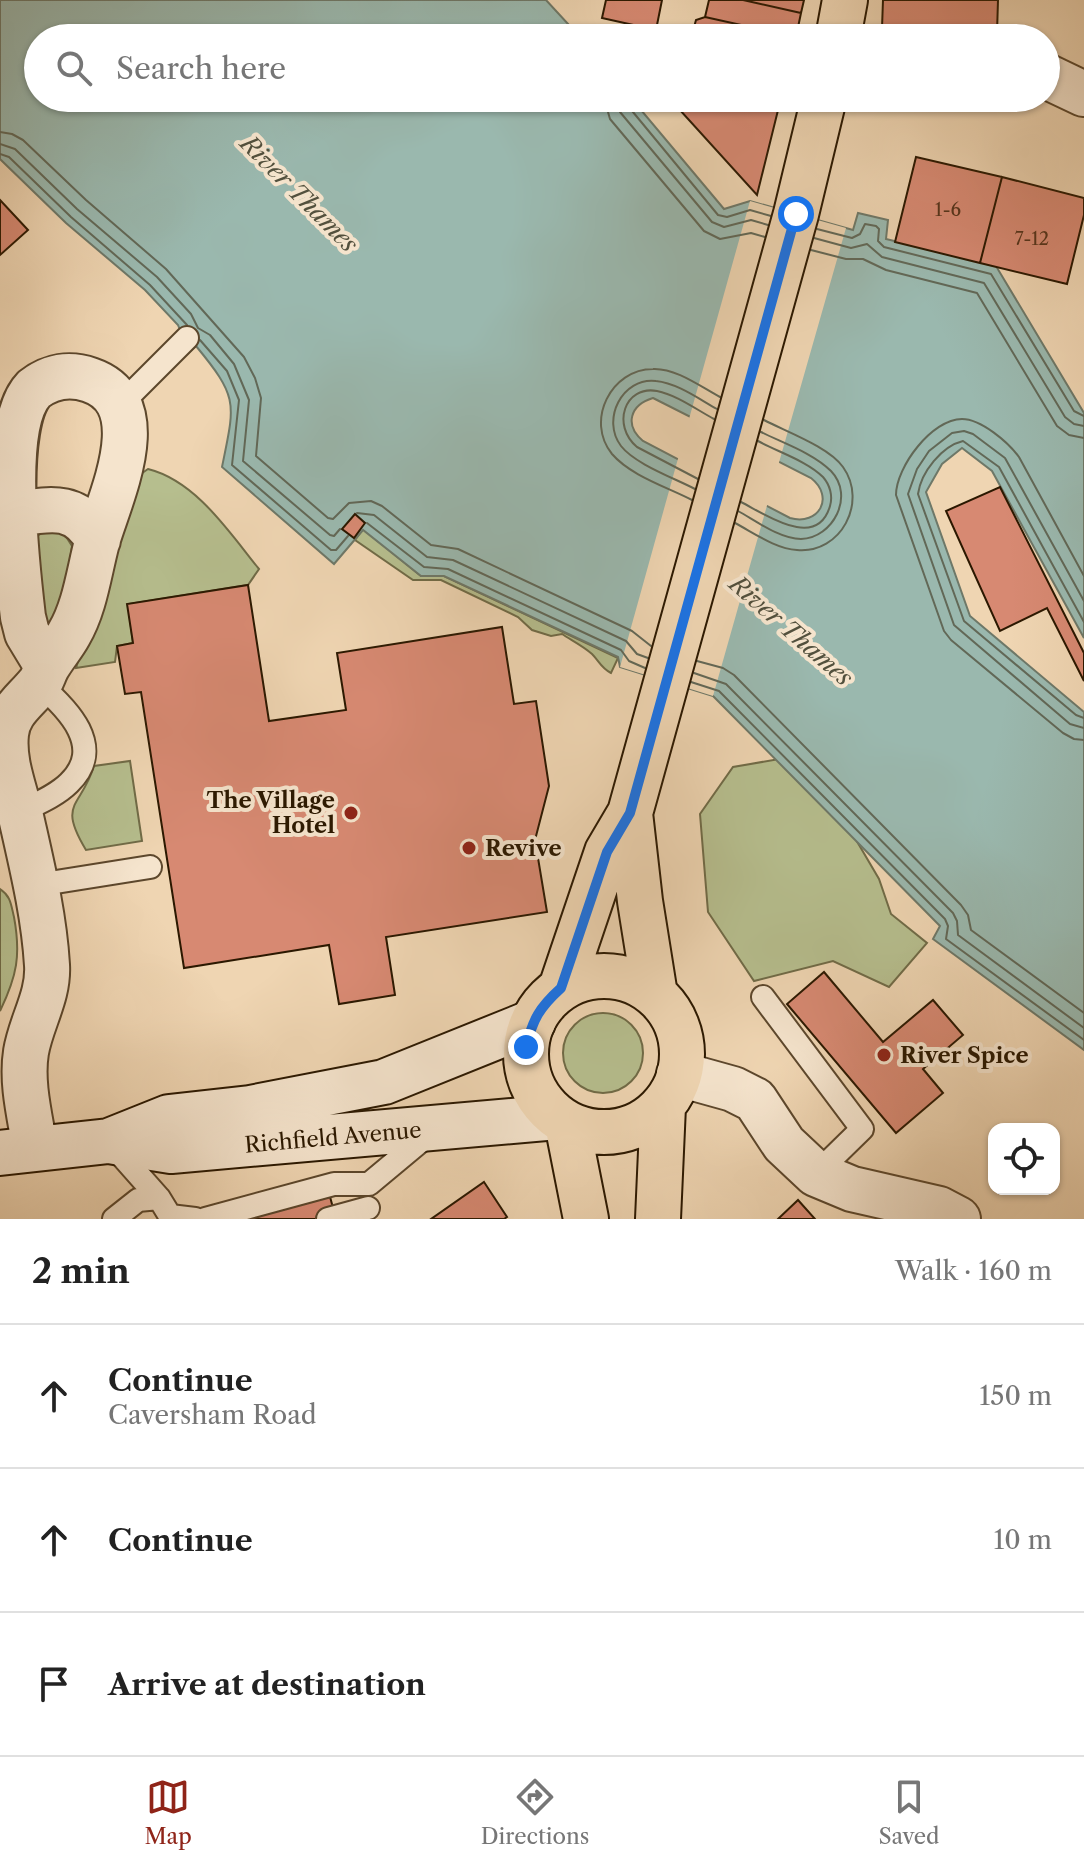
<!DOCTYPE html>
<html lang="en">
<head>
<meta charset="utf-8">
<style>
	body { margin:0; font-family:"Libre Caslon Text",serif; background:#f6f6f6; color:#222 }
	.controls { position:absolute; right:24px; bottom:24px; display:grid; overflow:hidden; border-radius:16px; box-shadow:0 2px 6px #0004 }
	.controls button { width:72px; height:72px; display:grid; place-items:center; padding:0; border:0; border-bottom:2px solid #e0e0e0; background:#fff; color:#222; font:40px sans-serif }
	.stop { position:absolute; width:24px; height:24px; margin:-18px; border:6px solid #1a73e8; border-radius:50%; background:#fff }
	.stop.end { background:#1a73e8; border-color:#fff; box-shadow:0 2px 8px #0008 }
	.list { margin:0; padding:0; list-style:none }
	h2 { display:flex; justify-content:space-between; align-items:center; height:104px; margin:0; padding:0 32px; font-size:34px }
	h2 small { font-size:26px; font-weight:400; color:#767676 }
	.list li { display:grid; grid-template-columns:52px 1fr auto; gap:24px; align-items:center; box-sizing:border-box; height:144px; padding:0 32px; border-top:2px solid #e0e0e0 }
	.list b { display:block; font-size:30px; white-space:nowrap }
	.list p { margin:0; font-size:26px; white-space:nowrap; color:#767676 }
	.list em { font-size:26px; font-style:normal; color:#767676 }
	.icon { flex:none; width:44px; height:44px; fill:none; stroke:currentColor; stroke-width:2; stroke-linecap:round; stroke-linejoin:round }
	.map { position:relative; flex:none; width:1084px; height:1219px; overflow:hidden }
	.search { position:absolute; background:#fff; box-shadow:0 2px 6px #0004; left:24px; right:24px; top:24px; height:88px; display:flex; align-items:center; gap:20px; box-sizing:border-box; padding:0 28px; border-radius:44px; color:#767676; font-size:30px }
	.sheet { height:536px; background:#fff }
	nav { display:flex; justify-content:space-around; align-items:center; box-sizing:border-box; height:112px; border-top:2px solid #e0e0e0; background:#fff; font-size:22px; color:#767676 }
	nav a { display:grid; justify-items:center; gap:4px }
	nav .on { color:#8f2418 }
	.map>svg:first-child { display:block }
	.green { fill:#b6be8e; stroke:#706b47; stroke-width:2 }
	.water { fill:#9ab8ae; stroke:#6e7868; stroke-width:2; fill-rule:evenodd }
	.pier { fill:#efd5b2 }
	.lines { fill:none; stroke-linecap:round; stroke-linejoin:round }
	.shore { stroke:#626857; stroke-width:2 }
	.building { fill:#d78972; stroke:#2b1800; stroke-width:2 }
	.lane-casing { stroke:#5c472c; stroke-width:26 }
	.street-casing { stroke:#5c472c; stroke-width:48 }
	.secondary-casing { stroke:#2b1800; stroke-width:48 }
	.primary-casing { stroke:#2b1800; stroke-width:48 }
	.lane { stroke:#f5e4cd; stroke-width:22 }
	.street { stroke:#f5e4cd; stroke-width:44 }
	.secondary { stroke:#f5e4cd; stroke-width:44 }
	.primary { stroke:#efd5b2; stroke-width:44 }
	.route { stroke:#1a73e8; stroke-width:10 }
	.poi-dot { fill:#8f2418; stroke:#f5e4cd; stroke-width:3 }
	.labels { text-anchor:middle; stroke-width:8; stroke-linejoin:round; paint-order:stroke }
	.number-label { font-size:18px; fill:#56341c }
	.poi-label { font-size:22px; font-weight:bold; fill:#2b1800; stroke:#f5e4cd; text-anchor:start }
	.street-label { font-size:22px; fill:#2b1800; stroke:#f5e4cd }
	.water-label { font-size:24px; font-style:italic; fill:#52503d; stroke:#f5e4cd }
</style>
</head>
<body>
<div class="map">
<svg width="1084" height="1219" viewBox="0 0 1084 1219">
	<rect width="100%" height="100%" fill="#efd5b2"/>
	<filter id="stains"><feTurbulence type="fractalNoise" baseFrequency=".0025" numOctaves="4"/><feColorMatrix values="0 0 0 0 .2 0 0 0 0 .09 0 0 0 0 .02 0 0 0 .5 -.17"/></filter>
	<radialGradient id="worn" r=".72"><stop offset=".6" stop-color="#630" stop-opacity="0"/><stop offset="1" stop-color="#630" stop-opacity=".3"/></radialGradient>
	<path class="green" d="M 148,469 C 196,481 229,532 259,569 L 248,585 L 128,604 L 133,643 L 117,646 L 115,662 L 76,668 L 133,484 L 138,476 Z
		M 53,529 L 65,535 L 72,546 L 60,632 L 43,639 L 36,537 L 46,530 Z
		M 363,529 L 421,576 L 444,576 L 618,658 L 611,673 C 601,668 599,661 592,654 C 583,646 571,640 562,634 L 551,636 L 532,630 L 518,617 L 441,580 L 413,580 L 355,540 Z
		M 785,758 L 835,804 L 879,879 L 891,914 L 927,943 L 889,987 L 833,961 L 754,981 L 708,912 L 700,814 L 733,767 Z
		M 130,761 L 142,841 L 86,850 C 57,802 81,808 94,766 Z
		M 0,889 C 11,896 11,905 14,917 C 21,955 17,976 0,1011 Z
		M563 1053a40 40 0 1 1 80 0a40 40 0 1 1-80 0Z"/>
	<path class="water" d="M 0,0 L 546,0 L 581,38 L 38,38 L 38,98 L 631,98 L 724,209 L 750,201 L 853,230 L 858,213 L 888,220 L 886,239 L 996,266 L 1084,413 L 1084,638 L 992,471 L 962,448 L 942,464 L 926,492 L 970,616 L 1084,712 L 1084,1050 L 933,939 L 940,926 L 713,696 L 620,667 L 618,657 L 444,576 L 421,576 L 363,530 L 334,564 L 222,467 C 235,403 239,398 196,346 L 175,365 L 160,349 L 180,330 L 178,325 L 145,290 L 66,223 L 0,159 ZM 653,398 L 811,478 C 835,497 819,526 790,518 L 643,441 C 624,425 630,405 653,398 Z"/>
	<path class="pier" d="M 750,201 L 846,228 L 778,466 L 689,419 Z
		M 679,455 L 768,502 L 713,696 L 620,667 Z"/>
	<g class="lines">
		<path class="shore" d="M 604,98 L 610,119 L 704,231 L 720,239 L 751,233 L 765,237
			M 616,98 L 620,112 L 712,222 L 724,227 L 751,220 L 768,225
			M 626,98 L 628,106 L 718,215 L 727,217 L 750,210 L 771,216
			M 0,132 L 12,134 L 23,140 L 86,200 L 166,269 L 244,357 L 255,378 L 261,398 L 256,456 L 328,518 L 333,519 L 349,503 L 371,501 L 382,506 L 431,545 L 458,549 L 632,631 L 651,646
			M 0,144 L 15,149 L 77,209 L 157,277 L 191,314 L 198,328 L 210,335 L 234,364 L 249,400 L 243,461 L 330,535 L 334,536 L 340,529
			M 0,154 L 9,157 L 71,217 L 150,285 L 187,325
			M 817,229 L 852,238 L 860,234 L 865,224 L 876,226 L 879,229 L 878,241 L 884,247 L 991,274 L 1074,411 L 1084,416
			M 814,238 L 851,248 L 867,244 L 882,257 L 984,283 L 1065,417 L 1074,424 L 1084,426
			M 811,250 L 846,259 L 863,259 L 886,270 L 977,293 L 1057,426 L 1069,435 L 1084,438
			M 200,340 L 227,371 L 239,400 L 232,465 L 331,550 L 336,550 L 348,536
			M 698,479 L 637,447 C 611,425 625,385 657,391 C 677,395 697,410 714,419
			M 695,489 C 674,478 635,464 621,446 C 601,420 622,377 656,381 C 677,383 699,399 717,409
			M 692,500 C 667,487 631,476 612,454 C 585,421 611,369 653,369 C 676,368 701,387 720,397
			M 741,502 C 765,514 817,551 830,506 C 833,496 830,485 823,477 C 807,461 778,452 758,441
			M 738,511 C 756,521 780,539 801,539 C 833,538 855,496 831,471 C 813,453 783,443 761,432
			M 357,513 L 374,515 L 427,557 L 453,560 L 626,641 L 637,654 L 648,658
			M 367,523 L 424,567 L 448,569 L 621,650 L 629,661 L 645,668
			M 735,523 C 754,533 776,549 797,550 C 841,554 868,502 843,467 C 829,447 787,432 764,420
			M 1084,576 L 1019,457 C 1008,442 981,419 962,419 C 932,419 896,467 896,495 L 944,631 L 951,640 L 1063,733 L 1074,739 L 1084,740
			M 1084,601 L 1005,458 L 973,434 L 964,431 L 952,433 L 929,451 L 917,469 L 908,494 L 954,625 L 1070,724 L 1084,728
			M 1084,622 L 999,467 L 963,441 C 942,446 921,472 918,494 L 964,621 L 1076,715 L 1084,718
			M 697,661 L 723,668 L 734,675 L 961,905 L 968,915 L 971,930 L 1084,1013
			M 694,673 L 726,684 L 953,913 L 957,921 L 958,935 L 1084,1028
			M 691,682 L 719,691 L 945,919 L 948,926 L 946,939 L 1084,1040"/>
	</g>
	<path class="building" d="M 606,0 L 662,0 L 656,30 L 602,18 Z
		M 709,0 L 743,0 L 801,13 L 796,37 L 705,17 Z
		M 743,0 L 804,0 L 801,13 Z
		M 883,0 L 998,0 L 997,33 L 882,28 Z
		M 705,17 L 796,37 L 691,38 L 696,20 Z
		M 669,98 L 781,98 L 757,195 Z
		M 916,157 L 1002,177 L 980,263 L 895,242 Z
		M 1002,177 L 1084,198 L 1084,215 L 1067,284 L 980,263 Z
		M 0,200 L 28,230 L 0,255 Z
		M 1000,487 L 1084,653 L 1084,681 L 1047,608 L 1000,631 L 946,511 Z
		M 355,514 L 365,523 L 354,538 L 342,529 Z
		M 248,585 L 269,721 L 346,710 L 337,653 L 502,627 L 514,704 L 536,701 L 549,786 L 535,840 L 547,912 L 386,937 L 395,995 L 339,1004 L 329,945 L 184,968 L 141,692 L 125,694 L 117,646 L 133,643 L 127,604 Z
		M 824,972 L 883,1042 L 933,1000 L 963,1035 L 923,1069 L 943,1093 L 896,1133 L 787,1004 Z
		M 484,1182 L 507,1217 L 504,1219 L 431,1219 Z
		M 329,1193 L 336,1219 L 252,1219 L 251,1215 Z
		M 798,1200 L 815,1219 L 778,1219 Z"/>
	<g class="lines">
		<g class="lane-casing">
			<path id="lane" d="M 119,406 L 187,338
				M 20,812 C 36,804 56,796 69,783 C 106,747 68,709 39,684
				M 37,885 L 150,867
				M 763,997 L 862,1129 L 816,1174
				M 113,1146 L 159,1198 L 170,1216 L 195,1219
				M 114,1219 L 138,1200 L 159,1198
				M 205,1219 L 334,1184 L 369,1184 L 429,1134
				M 328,1219 L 368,1208"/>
		</g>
		<g class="street-casing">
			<path id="street" d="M 1046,76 L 1084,94
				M 11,515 C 49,509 76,501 98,540
				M 679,1074 L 733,1089 L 755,1100 L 784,1144 L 816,1174 L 852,1189 L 939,1209 L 958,1219
				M 35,1148 C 30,1117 21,1083 26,1052 C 31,1022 49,996 47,965 C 44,915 32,866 21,817 C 15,789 3,763 6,734 C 8,712 24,702 38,685 C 43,680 44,671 49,664 C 55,654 63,645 69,634 C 85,607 89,572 97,542 C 109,499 157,403 90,380 C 70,373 51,376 34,389 C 0,424 17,566 23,617 L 27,633 L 47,666"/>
		</g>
		<g class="secondary-casing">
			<path id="secondary" d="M 109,1141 L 169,1117 L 250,1108 L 384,1082 L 533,1022
				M 0,1153 L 109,1141 L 171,1151 L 557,1117"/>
		</g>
		<g class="primary-casing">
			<path id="primary" d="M 838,38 L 845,0
				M 630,813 L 640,901 L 655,995
				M526 1054a78 78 0 1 1 156 0a78 78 0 1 1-156 0Z
				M 561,988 L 607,852 L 630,813 L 796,214 L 824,98
				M 567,1123 L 586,1219
				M 658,1219 L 663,1106"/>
		</g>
		<use href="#lane" class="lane"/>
		<use href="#street" class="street"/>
		<use href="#secondary" class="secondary"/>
		<use href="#primary" class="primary"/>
	</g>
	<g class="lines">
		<path class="route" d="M 526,1047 C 533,1019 539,1008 561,988 L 607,852 L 630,813 L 796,214"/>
	</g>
	<g class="poi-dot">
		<circle cx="351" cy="813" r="8"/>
		<circle cx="469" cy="848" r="8"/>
		<circle cx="884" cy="1055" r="8"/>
	</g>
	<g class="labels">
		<g class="number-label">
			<text x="948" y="216">1-6</text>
			<text x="1032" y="245">7-12</text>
		</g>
		<g class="poi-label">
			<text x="335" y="808" text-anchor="end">The Village<tspan x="335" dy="25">Hotel</tspan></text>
			<text x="485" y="856">Revive</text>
			<text x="900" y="1063">River Spice</text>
		</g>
		<g class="street-label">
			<text transform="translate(333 1137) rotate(-5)" y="8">Richfield Avenue</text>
		</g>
		<g class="water-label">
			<text transform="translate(299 194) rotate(45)" y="8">River Thames</text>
			<text transform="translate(791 631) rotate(41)" y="8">River Thames</text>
		</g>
	</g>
	<rect width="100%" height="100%" filter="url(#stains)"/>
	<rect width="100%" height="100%" fill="url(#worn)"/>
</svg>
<div class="controls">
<button><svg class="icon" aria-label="locate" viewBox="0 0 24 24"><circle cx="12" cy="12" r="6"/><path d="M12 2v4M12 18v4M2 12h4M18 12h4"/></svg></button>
</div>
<div class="stop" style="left:796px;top:214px"></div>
<div class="stop end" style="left:526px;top:1047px"></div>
<div class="search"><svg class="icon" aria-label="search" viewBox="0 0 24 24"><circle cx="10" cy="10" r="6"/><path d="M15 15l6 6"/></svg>Search here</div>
</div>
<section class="sheet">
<h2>2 min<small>Walk · 160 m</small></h2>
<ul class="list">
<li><svg class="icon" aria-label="ahead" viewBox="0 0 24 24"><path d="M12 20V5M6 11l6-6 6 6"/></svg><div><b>Continue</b><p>Caversham Road</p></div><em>150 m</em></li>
<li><svg class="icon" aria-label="ahead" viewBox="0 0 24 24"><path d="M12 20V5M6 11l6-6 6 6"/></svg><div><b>Continue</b></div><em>10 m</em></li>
<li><svg class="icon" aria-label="arrive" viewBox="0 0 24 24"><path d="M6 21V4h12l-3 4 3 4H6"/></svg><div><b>Arrive at destination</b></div></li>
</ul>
</section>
<nav>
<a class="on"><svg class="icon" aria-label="map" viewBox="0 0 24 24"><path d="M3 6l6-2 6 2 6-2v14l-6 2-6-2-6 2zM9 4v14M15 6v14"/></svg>Map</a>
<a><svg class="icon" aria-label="directions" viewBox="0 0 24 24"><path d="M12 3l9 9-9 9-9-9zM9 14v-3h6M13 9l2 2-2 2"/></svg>Directions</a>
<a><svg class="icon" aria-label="saved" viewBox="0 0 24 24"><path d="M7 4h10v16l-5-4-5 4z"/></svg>Saved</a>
</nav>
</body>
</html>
